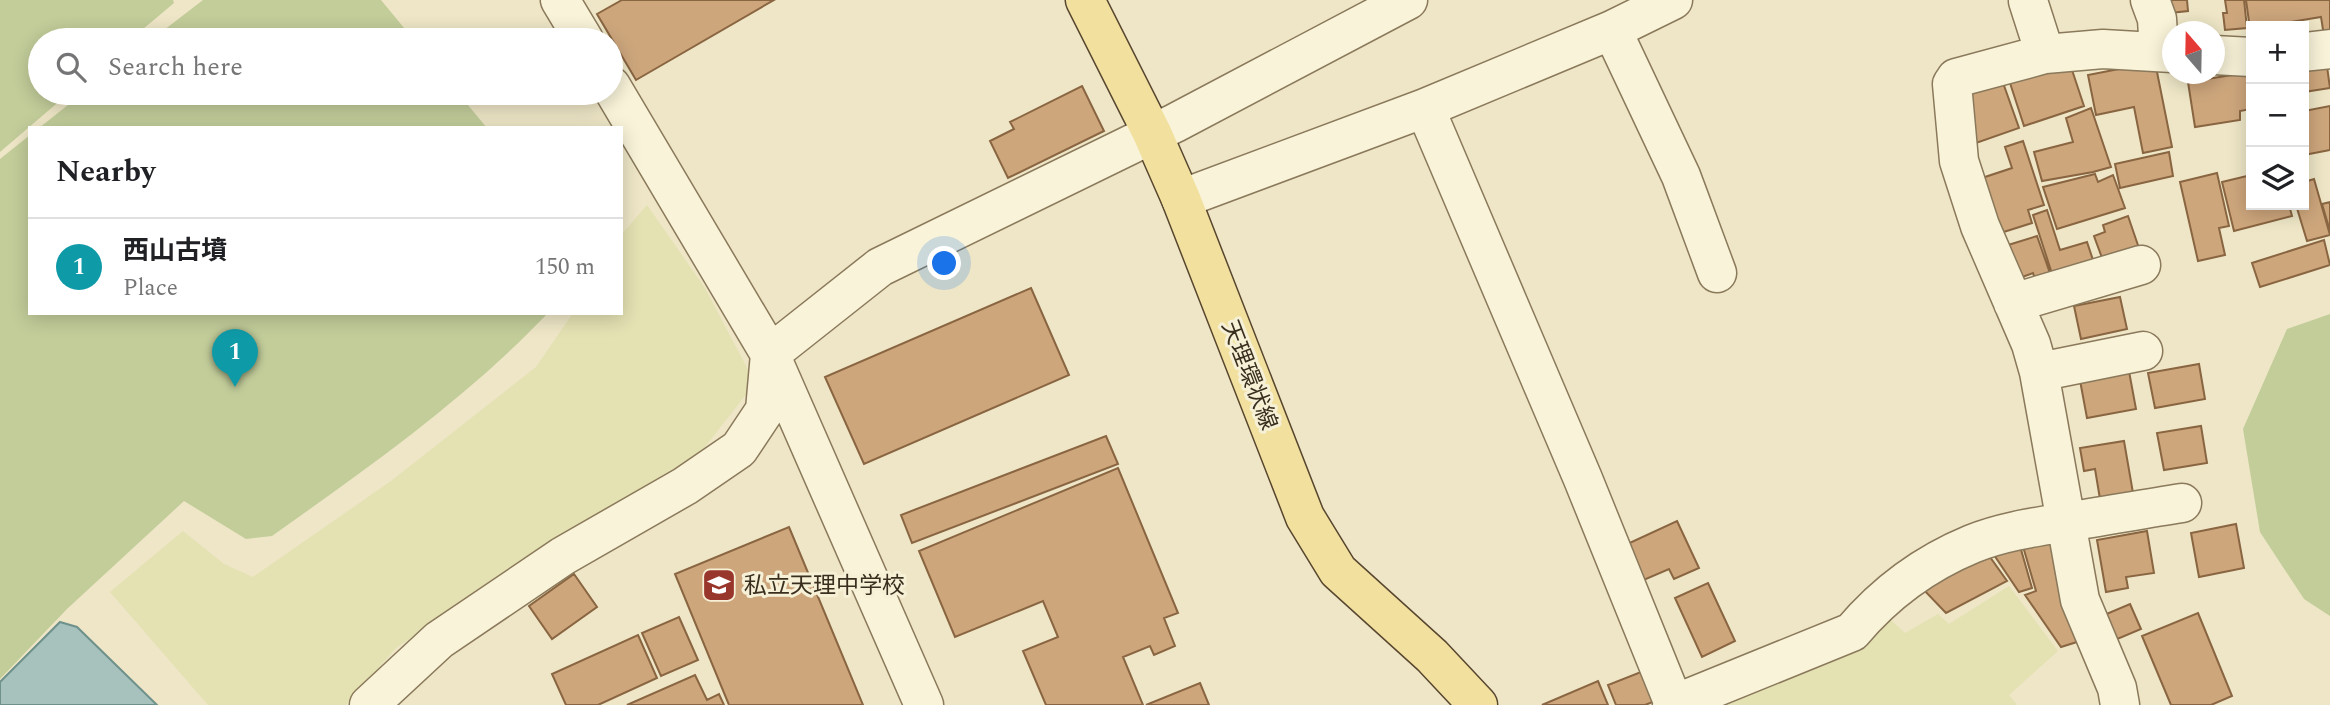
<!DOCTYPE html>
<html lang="en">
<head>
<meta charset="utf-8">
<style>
	body { margin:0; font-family:Spectral,"Noto Sans JP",serif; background:#f6f6f6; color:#202124 }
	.controls { position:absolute; right:21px; top:21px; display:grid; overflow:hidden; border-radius:0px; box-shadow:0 4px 18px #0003 }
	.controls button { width:63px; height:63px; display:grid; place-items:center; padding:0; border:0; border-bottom:2px solid #e0e0e0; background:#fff; color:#202124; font:35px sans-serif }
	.compass { position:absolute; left:2162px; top:21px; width:63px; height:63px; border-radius:50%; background:#fff; box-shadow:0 4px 18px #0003; rotate:340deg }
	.you { position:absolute; left:945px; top:264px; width:24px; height:24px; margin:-18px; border:5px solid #fff; border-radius:50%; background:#1a73e8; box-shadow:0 0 0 10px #1a73e833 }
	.badge { display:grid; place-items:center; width:46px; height:46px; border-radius:50%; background:#ea580c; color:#fff; font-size:23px; font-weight:700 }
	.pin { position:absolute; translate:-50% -58px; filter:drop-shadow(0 2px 4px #0008) }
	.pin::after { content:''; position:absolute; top:37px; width:24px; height:21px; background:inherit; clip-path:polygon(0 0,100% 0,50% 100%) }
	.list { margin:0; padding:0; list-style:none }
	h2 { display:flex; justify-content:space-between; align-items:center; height:91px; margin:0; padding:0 28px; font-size:30px }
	h2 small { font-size:23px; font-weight:400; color:#757577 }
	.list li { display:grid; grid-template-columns:46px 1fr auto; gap:21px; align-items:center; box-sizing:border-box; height:98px; padding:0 28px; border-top:2px solid #e0e0e0 }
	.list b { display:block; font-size:26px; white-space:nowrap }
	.list p { margin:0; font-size:23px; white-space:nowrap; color:#757577 }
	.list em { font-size:23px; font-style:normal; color:#757577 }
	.icon { flex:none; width:38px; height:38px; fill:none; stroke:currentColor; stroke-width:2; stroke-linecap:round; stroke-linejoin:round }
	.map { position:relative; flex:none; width:2330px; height:705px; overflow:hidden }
	.search { position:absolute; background:#fff; box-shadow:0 4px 18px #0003; left:28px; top:28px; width:595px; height:77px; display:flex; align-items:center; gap:18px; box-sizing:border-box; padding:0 24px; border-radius:38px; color:#757577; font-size:26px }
	.panel { position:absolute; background:#fff; box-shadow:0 4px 18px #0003; left:28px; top:126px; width:595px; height:189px; border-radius:0px }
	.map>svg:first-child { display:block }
	.farmland { fill:#e4e1b3 }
	.green { fill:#c2cd9a }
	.water { fill:#a7c2bd; stroke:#6e918c; stroke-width:2 }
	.building { fill:#cda67c; stroke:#896541; stroke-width:2 }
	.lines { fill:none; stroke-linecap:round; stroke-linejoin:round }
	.minor-casing { stroke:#8a795b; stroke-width:41 }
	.major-casing { stroke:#58462f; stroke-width:41 }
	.minor { stroke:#f9f3d9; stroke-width:38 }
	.major { stroke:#f1e09e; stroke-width:38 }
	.labels { text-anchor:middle; stroke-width:6; stroke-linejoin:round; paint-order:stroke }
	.street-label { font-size:23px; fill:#3a2f1f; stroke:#f6f0d6 }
	.poi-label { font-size:23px; fill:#3a2f1f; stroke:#f6f0d6; text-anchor:start }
</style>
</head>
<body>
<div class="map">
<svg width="2330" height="705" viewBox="0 0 2330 705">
	<rect width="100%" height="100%" fill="#eee6c6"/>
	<path class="farmland" d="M 647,205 L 705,288 L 755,383 L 705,447 L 680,474 L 486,587 L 396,648 L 346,705 L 208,705 L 110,592 L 183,531 L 224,564 L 253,577 L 391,481 L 536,367 L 573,313 L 621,313 L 621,235 Z
		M 2009,586 L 2058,651 L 2009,695 L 2017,705 L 1708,705 L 1884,614 L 1905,633 L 1938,614 L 1949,624 Z"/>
	<path class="green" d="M 0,0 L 173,0 L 174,3 L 130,40 L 40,40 L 40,93 L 69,93 L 0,152 Z
		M 203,0 L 381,0 L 414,40 L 151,40 Z
		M 83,93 L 458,93 L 487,128 L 39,128 Z
		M 30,135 L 30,313 L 548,313 C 466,399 369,467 272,536 L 246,539 L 184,501 L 67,609 L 0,679 L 0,159 Z
		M 2330,314 L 2330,616 L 2304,599 L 2260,532 L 2243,429 L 2287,329 Z"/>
	<path class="water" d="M 60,622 L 77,627 L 157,705 L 0,705 L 0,682 Z"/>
	<path class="building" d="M 622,0 L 774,0 L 636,80 L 597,14 Z
		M 2160,0 L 2187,0 L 2188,11 L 2161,14 Z
		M 2225,0 L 2244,0 L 2247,28 L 2225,30 L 2223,13 L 2227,13 Z
		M 2246,0 L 2330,0 L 2330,35 L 2324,36 L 2321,17 L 2266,26 L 2251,26 L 2250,29 Z
		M 2326,59 L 2330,88 L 2304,92 L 2304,63 Z
		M 2155,62 L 2172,147 L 2143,153 L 2134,107 L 2096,115 L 2088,75 Z
		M 2070,64 L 2084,106 L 2024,126 L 2010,83 Z
		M 2251,72 L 2251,109 L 2240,111 L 2240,120 L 2195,127 L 2188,82 Z
		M 2001,77 L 2019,128 L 1976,143 L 1959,91 Z
		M 1082,86 L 1104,131 L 1008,178 L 990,141 L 1014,129 L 1010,122 Z
		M 2330,106 L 2330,150 L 2304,155 L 2304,111 Z
		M 2091,108 L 2111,167 L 2093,172 L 2042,181 L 2034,152 L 2073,142 L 2066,118 Z
		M 2023,141 L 2044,205 L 2028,210 L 2032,223 L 1991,236 L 1973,181 L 2012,168 L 2005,147 Z
		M 2169,152 L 2173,176 L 2120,188 L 2115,164 Z
		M 2217,173 L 2229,226 L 2219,228 L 2225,255 L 2198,261 L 2180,182 Z
		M 2095,174 L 2098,182 L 2113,175 L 2125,208 L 2057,229 L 2043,187 Z
		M 2251,175 L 2251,205 L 2289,205 L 2292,216 L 2234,231 L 2222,182 Z
		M 2314,179 L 2330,235 L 2307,241 L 2296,205 L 2304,205 L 2304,182 Z
		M 2330,202 L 2330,231 L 2322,204 Z
		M 2047,210 L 2060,250 L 2087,242 L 2096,269 L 2055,283 L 2033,215 Z
		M 2128,216 L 2141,254 L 2105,266 L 2094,236 L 2105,232 L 2103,225 Z
		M 2037,236 L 2052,279 L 2037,285 L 2033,273 L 2017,279 L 2005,246 Z
		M 2324,240 L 2330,265 L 2260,287 L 2252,263 Z
		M 1031,288 L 1069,375 L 864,464 L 825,377 Z
		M 2120,297 L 2127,329 L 2081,339 L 2074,306 Z
		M 2199,364 L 2205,399 L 2155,408 L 2148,373 Z
		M 2128,366 L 2136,409 L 2087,418 L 2079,375 Z
		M 2201,426 L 2207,463 L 2164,470 L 2157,433 Z
		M 1106,436 L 1118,464 L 912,543 L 901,515 Z
		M 2124,441 L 2133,493 L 2100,499 L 2095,469 L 2084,471 L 2080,448 Z
		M 1118,468 L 1178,613 L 1164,618 L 1175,646 L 1154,655 L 1150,646 L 1123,657 L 1143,705 L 1046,705 L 1023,651 L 1058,637 L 1043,601 L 955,637 L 919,551 Z
		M 1677,521 L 1699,568 L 1674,579 L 1669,569 L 1639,582 L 1623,546 Z
		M 2236,524 L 2244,568 L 2199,577 L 2191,533 Z
		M 789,527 L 863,705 L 729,705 L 675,574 Z
		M 2147,531 L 2154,573 L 2126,577 L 2128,588 L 2106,592 L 2097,540 Z
		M 2054,534 L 2080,641 L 2061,647 L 2025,595 L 2036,591 L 2022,543 Z
		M 2018,539 L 2032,588 L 2019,592 L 1990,549 Z
		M 1985,550 L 2007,581 L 1946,613 L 1922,588 Z
		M 574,574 L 597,607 L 552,639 L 529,606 Z
		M 1708,583 L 1735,641 L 1702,657 L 1675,598 Z
		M 2130,604 L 2141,629 L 2115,640 L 2104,615 Z
		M 2198,613 L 2232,696 L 2211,705 L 2171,705 L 2142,636 Z
		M 679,617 L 698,660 L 661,676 L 642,633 Z
		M 638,635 L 657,678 L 598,705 L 566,705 L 552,674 Z
		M 1651,668 L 1663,698 L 1645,705 L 1616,705 L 1608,685 Z
		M 695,675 L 707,700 L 719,694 L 724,705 L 627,705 Z
		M 1598,681 L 1608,705 L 1542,705 Z
		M 1200,683 L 1209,705 L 1146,705 Z"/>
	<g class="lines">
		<g class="minor-casing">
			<path id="minor" d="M 560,0 L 584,40
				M 2150,0 L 2157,19 L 2159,52
				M 2028,1 L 2045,54
				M 1612,30 L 1681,176 L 1717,273
				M 2304,52 L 2330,49
				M 2214,55 L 2251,57
				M 611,86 L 770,354 L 924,705
				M 1425,108 L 1612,30 L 1673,0
				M 1181,199 L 1425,108 L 1583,479 L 1674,704
				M 2013,303 L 2141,265
				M 2039,372 L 2143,351
				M 369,705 L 439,640 L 563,556 L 685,486 L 739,449 L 765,410 L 770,354 L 880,267 L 1175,123 L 1408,0
				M 1672,705 L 1852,632 C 1884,594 1926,563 1972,544 C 2001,532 2035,527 2066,522 C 2105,516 2143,509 2182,503
				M 2120,705 L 2117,688 L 2080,600 L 2039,372 L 2031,344 L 1980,226 L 1959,161 L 1952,84 L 1956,78 L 2045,54 L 2103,49 L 2172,53"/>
		</g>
		<g class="major-casing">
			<path id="major" d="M 1085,0 L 1152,133 L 1181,199 L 1305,517 L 1338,571 L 1432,656 L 1478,705"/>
		</g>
		<use href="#minor" class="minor"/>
		<use href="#major" class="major"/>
	</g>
	<defs>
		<g id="school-square" transform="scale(1.75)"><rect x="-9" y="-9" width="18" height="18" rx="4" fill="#99362b" stroke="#f6f0d6"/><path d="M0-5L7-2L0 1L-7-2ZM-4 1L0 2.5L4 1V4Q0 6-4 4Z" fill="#fff"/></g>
	</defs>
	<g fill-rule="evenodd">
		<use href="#school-square" x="719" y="585"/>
	</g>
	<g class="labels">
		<g class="street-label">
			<text transform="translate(1250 375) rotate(69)" y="8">天理環状線</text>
		</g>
		<g class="poi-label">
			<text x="744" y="593">私立天理中学校</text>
		</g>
	</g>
</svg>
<div class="controls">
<button>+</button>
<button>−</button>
<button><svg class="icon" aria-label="layers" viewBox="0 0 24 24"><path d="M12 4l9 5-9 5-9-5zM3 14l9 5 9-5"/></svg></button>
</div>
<svg class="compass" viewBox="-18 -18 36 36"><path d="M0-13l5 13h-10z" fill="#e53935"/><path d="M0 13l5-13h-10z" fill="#757577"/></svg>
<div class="you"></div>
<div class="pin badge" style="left:235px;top:387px;background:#0f9aa8">1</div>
<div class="search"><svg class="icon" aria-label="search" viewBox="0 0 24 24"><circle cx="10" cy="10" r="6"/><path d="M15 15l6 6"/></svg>Search here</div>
<section class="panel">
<h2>Nearby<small></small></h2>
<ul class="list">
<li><span class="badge" style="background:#0f9aa8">1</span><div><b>西山古墳</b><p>Place</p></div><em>150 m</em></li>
</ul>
</section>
</div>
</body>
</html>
